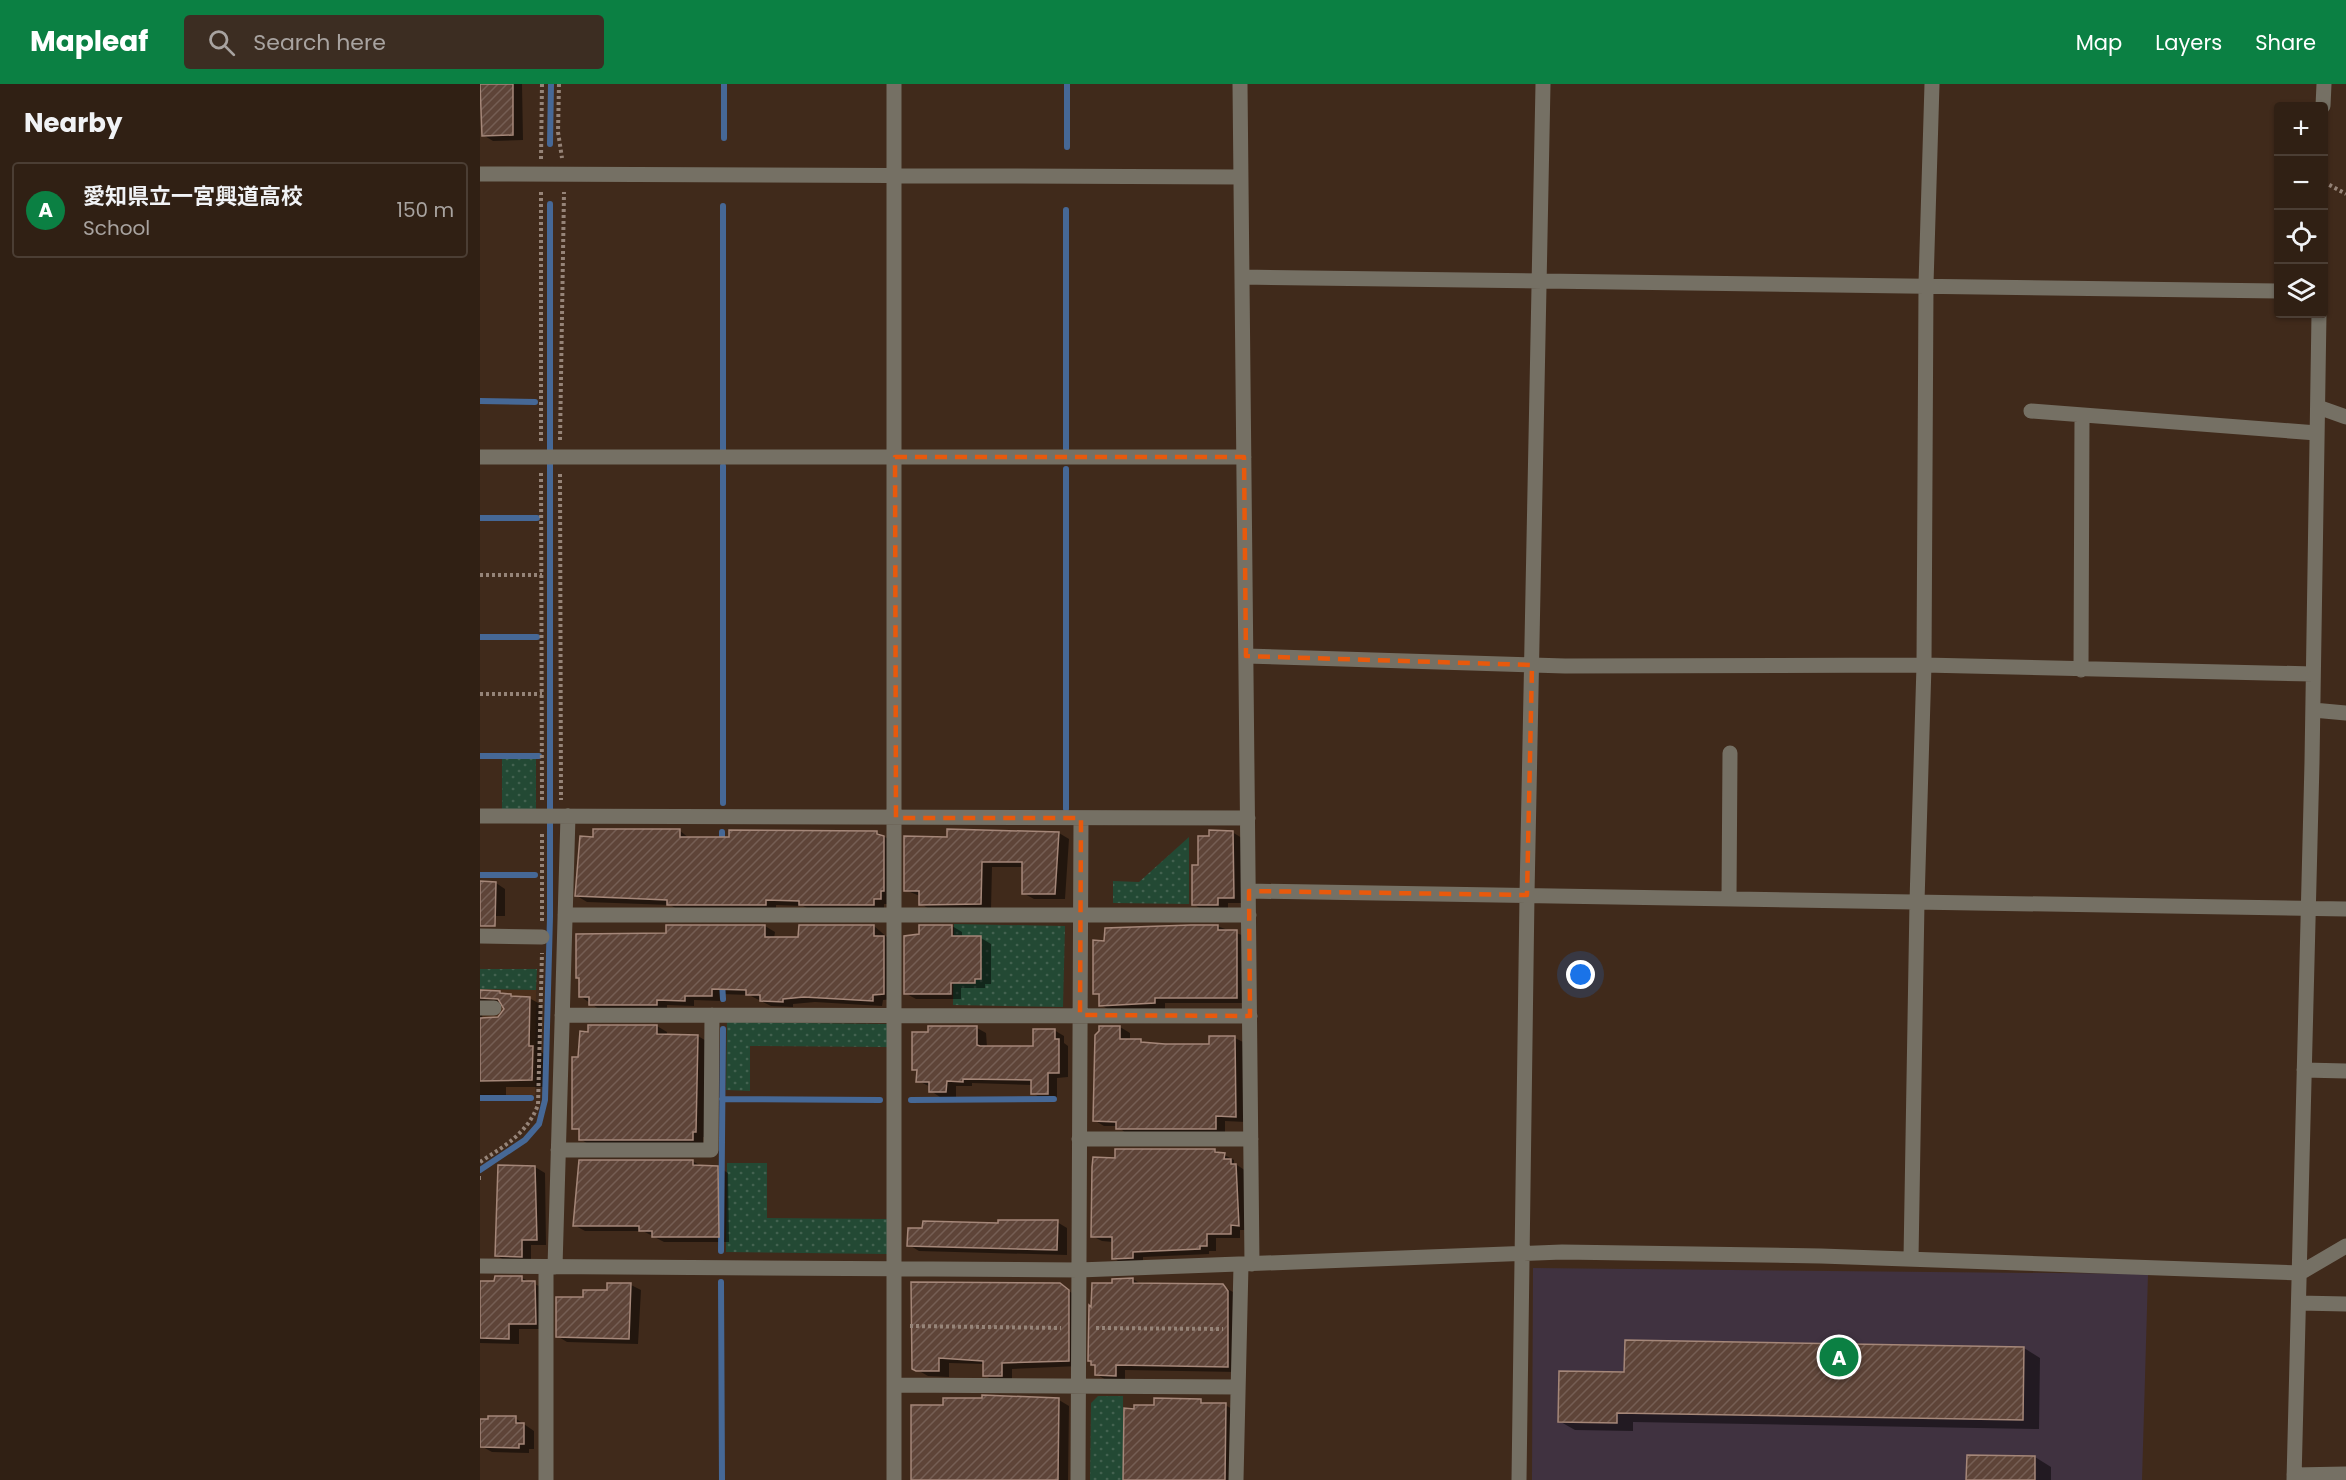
<!DOCTYPE html>
<html lang="en">
<head>
<meta charset="utf-8">
<style>
	body { margin:0; font-family:Poppins,"Noto Sans JP",sans-serif; background:#3c2d22; color:#f1f3f6 }
	.controls { position:absolute; right:18px; top:18px; display:grid; overflow:hidden; border-radius:6px; box-shadow:0 2px 4px #0004 }
	.controls button { width:54px; height:54px; display:grid; place-items:center; padding:0; border:0; border-bottom:2px solid #4b3e34; background:#302014; color:#f1f3f6; font:30px sans-serif }
	.you { position:absolute; left:1101px; top:891px; width:21px; height:21px; margin:-15px; border:4px solid #fff; border-radius:50%; background:#1a73e8; box-shadow:0 0 0 9px #1a73e833 }
	.badge { display:grid; place-items:center; width:39px; height:39px; border-radius:50%; background:#0b8043; color:#fff; font-size:20px; font-weight:700 }
	.pin { position:absolute; translate:-50% -50%; border:3px solid #fff; box-shadow:0 2px 6px #0006 }
	.list { margin:0; padding:0; list-style:none }
	h2 { display:flex; justify-content:space-between; align-items:center; height:78px; margin:0; padding:0 24px; font-size:26px }
	h2 small { font-size:20px; font-weight:400; color:#a8a3a0 }
	.list li { display:grid; grid-template-columns:39px 1fr auto; gap:18px; align-items:center; box-sizing:border-box; height:96px; margin:0 12px 12px; padding:0 12px; border:2px solid #4b3e34; border-radius:6px }
	.list b { display:block; font-size:22px; white-space:nowrap }
	.list p { margin:0; font-size:20px; white-space:nowrap; color:#a8a3a0 }
	.list em { font-size:20px; font-style:normal; color:#a8a3a0 }
	.icon { flex:none; width:33px; height:33px; fill:none; stroke:currentColor; stroke-width:2; stroke-linecap:round; stroke-linejoin:round }
	.map { position:relative; flex:none; width:1866px; height:1396px; overflow:hidden }
	header { display:flex; align-items:center; gap:36px; box-sizing:border-box; height:84px; padding:0 30px; background:#0b8043; color:#fff }
	header strong { font-size:28px }
	nav { display:flex; gap:33px; margin-inline-start:auto; font-size:21px }
	.search { width:420px; height:54px; background:#3c2d22; display:flex; align-items:center; gap:15px; box-sizing:border-box; padding:0 21px; border-radius:6px; color:#a8a3a0; font-size:22px }
	main { display:flex }
	aside { flex:1; background:#302014 }
	.map>svg:first-child { display:block }
	.built { fill:#4b2f1b }
	.education { fill:#403240 }
	.green { fill:url(#green-dots) }
	.shadow { fill:#0007; fill-rule:evenodd }
	.lines { fill:none; stroke-linecap:round; stroke-linejoin:round }
	.stream { stroke:#466896; stroke-width:6 }
	.building { fill:url(#building-hatch); stroke:#a58779; stroke-width:1.5 }
	.path { stroke:#968478; stroke-width:4; stroke-dasharray:3 3; stroke-linecap:butt }
	.minor { stroke:#757064; stroke-width:15 }
	.marked { fill:none; stroke:#e8590c; stroke-width:4.5; stroke-dasharray:12 8; stroke-linejoin:round }
</style>
</head>
<body>
<header>
<strong>Mapleaf</strong>
<div class="search"><svg class="icon" aria-label="search" viewBox="0 0 24 24"><circle cx="10" cy="10" r="6"/><path d="M15 15l6 6"/></svg>Search here</div>
<nav><a>Map</a><a>Layers</a><a>Share</a></nav>
</header>
<main>
<aside>
<h2>Nearby<small></small></h2>
<ul class="list">
<li><span class="badge">A</span><div><b>愛知県立一宮興道高校</b><p>School</p></div><em>150 m</em></li>
</ul>
</aside>
<div class="map">
<svg width="1866" height="1396" viewBox="0 0 1866 1396">
	<defs>
		<pattern id="green-dots" width="8" height="8" patternUnits="userSpaceOnUse" patternTransform="scale(1.5)"><rect width="8" height="8" fill="#234934"/><path d="M2 2h.1M6 6h.1" fill="none" stroke="#436250" stroke-width="1.8" stroke-linecap="round"/></pattern>
		<pattern id="building-hatch" width="6" height="6" patternUnits="userSpaceOnUse" patternTransform="scale(1.5)"><rect width="6" height="6" fill="#5e4438"/><path d="M-1 1l2-2M0 6l6-6M5 7l2-2" fill="none" stroke="#755e54"/></pattern>
	</defs>
	<rect width="100%" height="100%" fill="#402a1b"/>
	<path class="built" d="M 0,905 L 56,906 L 55,1011 L 0,1010 Z"/>
	<path class="education" d="M 1053,1184 L 1668,1190 L 1662,1396 L 1052,1396 Z"/>
	<path class="green" d="M 22,675 L 56,675 L 56,725 L 22,725 Z
		M 709,753 L 709,820 L 633,819 L 633,797 L 659,798 Z
		M 474,840 L 585,842 L 583,923 L 473,921 Z
		M 0,885 L 57,885 L 56,906 L 0,905 Z
		M 247,938 L 407,940 L 407,963 L 270,962 L 270,1007 L 246,1006 Z
		M 247,1079 L 287,1079 L 287,1134 L 407,1135 L 407,1170 L 246,1168 Z
		M 618,1312 L 643,1312 L 643,1396 L 610,1396 L 611,1319 Z"/>
	<path class="shadow" d="M 0,0 L 42,0 L 43,56 L 13,57 L 3,51 Z
		M 199,746 L 210,755 L 251,755 L 251,748 L 397,748 L 408,755 L 411,820 L 404,820 L 404,826 L 331,826 L 323,822 L 296,821 L 296,826 L 199,826 L 190,821 L 107,818 L 97,812 L 115,754 Z
		M 752,748 L 762,754 L 763,819 L 748,819 L 748,826 L 723,826 L 713,820 L 719,782 L 730,753 Z
		M 579,749 L 589,755 L 585,815 L 554,815 L 543,809 L 544,783 L 512,783 L 511,825 L 451,826 L 441,820 L 440,812 L 425,806 L 468,754 Z
		M 0,799 L 16,799 L 25,805 L 25,832 L 0,832 Z
		M 285,842 L 295,848 L 294,854 L 320,855 L 394,842 L 414,859 L 414,915 L 403,916 L 402,922 L 335,918 L 313,920 L 313,923 L 291,922 L 269,911 L 241,910 L 241,917 L 214,916 L 214,922 L 187,921 L 187,926 L 120,926 L 100,912 L 101,895 L 97,893 L 188,851 Z
		M 472,842 L 482,848 L 482,854 L 501,854 L 511,860 L 511,900 L 505,900 L 505,904 L 481,904 L 481,915 L 436,915 L 425,909 Z
		M 737,842 L 767,853 L 767,919 L 685,919 L 685,925 L 631,927 L 621,921 L 621,912 L 614,909 Z
		M 0,908 L 20,908 L 36,914 L 49,914 L 62,921 L 61,968 L 65,970 L 64,1003 L 26,1003 L 26,1013 L 0,1013 ZM 7,922 L 26,922 L 20,934 L 3,935 L 2,931 Z
		M 177,942 L 187,948 L 187,952 L 218,952 L 228,958 L 225,1053 L 223,1053 L 223,1061 L 110,1061 L 100,1055 L 101,1048 L 94,1044 L 99,974 Z
		M 640,943 L 650,949 L 650,956 L 661,957 L 667,960 L 730,962 L 755,954 L 765,959 L 766,1038 L 745,1037 L 745,1050 L 647,1050 L 637,1042 L 624,1042 L 614,1036 Z
		M 497,944 L 506,949 L 507,963 L 554,963 L 574,946 L 584,952 L 584,959 L 588,962 L 588,993 L 577,994 L 577,1015 L 562,1015 L 553,1009 L 552,1001 L 492,999 L 492,1002 L 476,1002 L 476,1013 L 460,1013 L 451,1007 L 451,1003 L 438,997 L 438,988 L 433,985 L 450,949 Z
		M 735,1066 L 754,1076 L 754,1079 L 766,1087 L 768,1146 L 760,1146 L 760,1154 L 736,1154 L 736,1167 L 729,1167 L 729,1170 L 663,1173 L 663,1179 L 643,1180 L 633,1174 L 633,1158 L 622,1157 L 612,1152 L 637,1075 Z
		M 212,1077 L 223,1083 L 238,1083 L 248,1089 L 249,1158 L 184,1158 L 163,1147 L 105,1147 L 94,1141 L 95,1116 Z
		M 55,1083 L 65,1089 L 66,1161 L 51,1161 L 51,1177 L 26,1177 L 17,1172 Z
		M 577,1138 L 587,1144 L 587,1171 L 439,1167 L 429,1161 L 519,1141 Z
		M 42,1194 L 65,1205 L 66,1245 L 39,1245 L 39,1260 L 0,1259 L 0,1198 L 16,1199 Z
		M 653,1195 L 662,1201 L 742,1202 L 753,1208 L 757,1214 L 758,1288 L 645,1286 L 645,1296 L 626,1296 L 616,1290 L 616,1283 L 612,1280 L 613,1225 L 633,1201 Z
		M 579,1200 L 599,1214 L 599,1282 L 532,1285 L 532,1297 L 515,1297 L 504,1291 L 504,1280 L 469,1279 L 469,1293 L 448,1292 L 434,1284 Z
		M 151,1201 L 161,1206 L 158,1260 L 87,1258 L 77,1252 L 104,1215 Z
		M 1146,1257 L 1544,1264 L 1560,1274 L 1559,1345 L 1153,1338 L 1153,1347 L 1095,1346 L 1079,1337 L 1145,1290 Z
		M 579,1316 L 589,1322 L 588,1396 L 432,1396 L 465,1323 Z
		M 720,1317 L 727,1320 L 745,1321 L 756,1327 L 755,1396 L 645,1396 L 676,1323 Z
		M 35,1334 L 54,1347 L 54,1365 L 49,1365 L 49,1369 L 12,1368 L 1,1362 Z
		M 1555,1373 L 1571,1383 L 1571,1396 L 1488,1396 Z"/>
	<g class="lines">
		<path class="stream" d="M 244,54 L 244,0
			M 70,60 L 71,0
			M 587,63 L 587,0
			M 0,317 L 55,318
			M 586,365 L 586,126
			M 243,366 L 243,122
			M 0,434 L 57,434
			M 0,553 L 57,553
			M 0,672 L 59,672
			M 243,719 L 243,382
			M 586,725 L 586,385
			M 242,761 L 242,748
			M 0,791 L 55,791
			M 242,898 L 243,915
			M 0,1014 L 51,1014
			M 242,1015 L 400,1016
			M 431,1016 L 574,1015
			M 0,1086 L 45,1056 L 59,1040 L 65,1016 L 70,833 L 70,120
			M 241,1167 L 243,945
			M 241,1198 L 242,1396"/>
	</g>
	<path class="building" d="M 0,0 L 33,0 L 33,51 L 2,52 Z
		M 113,745 L 200,745 L 200,753 L 249,753 L 249,746 L 397,747 L 397,750 L 404,752 L 404,807 L 401,807 L 401,815 L 394,815 L 394,821 L 319,821 L 319,817 L 286,816 L 286,821 L 187,821 L 187,816 L 95,812 L 100,752 L 113,753 Z
		M 467,745 L 579,748 L 575,810 L 542,810 L 542,778 L 502,778 L 501,820 L 439,821 L 439,807 L 424,807 L 424,752 L 467,753 Z
		M 729,746 L 753,747 L 754,814 L 738,814 L 738,821 L 712,821 L 712,781 L 718,781 L 718,752 L 729,752 Z
		M 0,797 L 16,798 L 15,842 L 0,842 Z
		M 186,841 L 285,841 L 285,853 L 318,853 L 319,841 L 394,841 L 394,852 L 404,852 L 404,910 L 393,911 L 393,917 L 324,913 L 303,915 L 303,918 L 280,917 L 280,911 L 266,911 L 266,906 L 232,905 L 232,912 L 205,912 L 205,917 L 177,916 L 177,921 L 109,921 L 109,913 L 99,913 L 99,894 L 96,894 L 96,850 L 186,849 Z
		M 439,841 L 472,841 L 472,852 L 501,852 L 501,895 L 495,895 L 495,899 L 471,899 L 471,910 L 424,910 L 424,852 L 439,850 Z
		M 711,841 L 738,841 L 738,846 L 757,846 L 757,914 L 675,914 L 675,919 L 619,922 L 619,910 L 613,910 L 613,856 L 624,857 L 625,844 Z
		M 0,906 L 20,907 L 20,909 L 31,910 L 31,912 L 50,913 L 49,962 L 53,962 L 52,996 L 0,997 L 0,934 L 18,933 L 24,925 L 18,915 L 0,914 Z
		M 108,941 L 177,941 L 177,950 L 218,951 L 216,1048 L 213,1048 L 213,1056 L 99,1056 L 99,1045 L 92,1045 L 92,973 L 98,973 L 100,947 L 108,948 Z
		M 448,942 L 497,942 L 497,961 L 500,962 L 553,962 L 553,945 L 575,945 L 575,955 L 579,955 L 579,989 L 568,989 L 568,1010 L 551,1010 L 551,996 L 483,995 L 483,998 L 467,997 L 466,1008 L 449,1008 L 449,998 L 436,998 L 437,986 L 432,986 L 432,948 L 448,948 Z
		M 619,942 L 640,942 L 640,955 L 661,955 L 661,958 L 685,960 L 729,960 L 729,952 L 755,952 L 756,1033 L 736,1032 L 736,1045 L 636,1045 L 636,1038 L 613,1037 L 615,951 L 619,947 Z
		M 635,1065 L 735,1065 L 735,1068 L 745,1069 L 744,1075 L 751,1075 L 751,1080 L 756,1080 L 759,1142 L 751,1141 L 751,1150 L 727,1150 L 727,1162 L 720,1162 L 720,1165 L 653,1168 L 653,1174 L 632,1175 L 632,1153 L 611,1153 L 612,1083 L 613,1073 L 635,1074 Z
		M 99,1076 L 213,1076 L 213,1081 L 238,1082 L 239,1153 L 172,1153 L 172,1147 L 159,1147 L 159,1142 L 93,1142 Z
		M 18,1081 L 55,1082 L 57,1156 L 42,1156 L 42,1173 L 15,1172 Z
		M 518,1136 L 578,1136 L 577,1166 L 427,1162 L 428,1144 L 442,1144 L 443,1137 L 518,1139 Z
		M 15,1192 L 42,1192 L 42,1197 L 55,1197 L 56,1240 L 29,1240 L 29,1255 L 0,1254 L 0,1197 L 14,1197 Z
		M 653,1194 L 653,1199 L 743,1200 L 748,1207 L 748,1283 L 636,1281 L 636,1292 L 615,1291 L 615,1281 L 611,1281 L 611,1277 L 608,1277 L 609,1221 L 611,1223 L 612,1199 L 632,1199 L 632,1195 Z
		M 431,1198 L 580,1199 L 589,1206 L 589,1277 L 522,1279 L 522,1292 L 503,1292 L 503,1277 L 459,1274 L 459,1287 L 436,1287 L 432,1285 Z
		M 127,1199 L 151,1199 L 149,1255 L 76,1253 L 76,1213 L 103,1213 L 103,1206 L 127,1206 Z
		M 1145,1256 L 1544,1263 L 1543,1336 L 1137,1329 L 1137,1339 L 1078,1338 L 1079,1287 L 1144,1288 Z
		M 502,1311 L 579,1314 L 578,1396 L 431,1396 L 431,1321 L 463,1321 L 463,1314 L 502,1314 Z
		M 674,1314 L 721,1315 L 721,1319 L 746,1319 L 745,1396 L 643,1396 L 644,1324 L 654,1325 L 654,1321 L 674,1321 Z
		M 8,1332 L 36,1332 L 36,1339 L 44,1339 L 44,1360 L 39,1360 L 39,1364 L 0,1363 L 0,1335 L 8,1335 Z
		M 1487,1371 L 1555,1372 L 1555,1396 L 1486,1396 Z"/>
	<g class="lines">
		<path class="path" d="M 79,0 L 78,48 L 82,74
			M 61,75 L 62,0
			M 1844,98 L 1866,110
			M 80,356 L 84,108
			M 61,357 L 61,107
			M 61,389 L 62,717
			M 80,390 L 81,716
			M 0,491 L 62,491
			M 0,610 L 62,610
			M 62,837 L 62,749
			M 0,1078 C 24,1062 47,1050 58,1021 L 62,869
			M 0,1094 L 1,1094
			M 430,1242 L 581,1244
			M 616,1244 L 743,1245"/>
		<path class="minor" d="M 760,0 L 772,1180
			M 1843,22 L 1844,0
			M 0,90 L 760,93
			M 762,193 L 1798,207
			M 1838,323 L 1866,333
			M 1551,327 L 1837,349
			M 0,373 L 764,373
			M 766,572 L 1085,582 L 1444,581 L 1833,590
			M 1601,586 L 1602,332
			M 1833,626 L 1866,629
			M 0,732 L 768,734
			M 769,807 L 1866,825
			M 1249,815 L 1250,669
			M 85,831 L 769,831
			M 0,852 L 62,853
			M 0,924 L 14,924
			M 82,931 L 770,932
			M 1824,986 L 1866,987
			M 599,1055 L 771,1055
			M 78,1066 L 231,1066 L 232,931
			M 1431,1175 L 1437,818 L 1444,581 L 1446,200 L 1452,0
			M 0,1182 L 599,1186 L 1082,1168 L 1341,1172 L 1820,1189 L 1866,1162
			M 75,1183 L 88,732
			M 1819,1219 L 1866,1220
			M 414,1301 L 758,1303
			M 1814,1391 L 1866,1390
			M 66,1396 L 66,1183
			M 414,1396 L 414,0
			M 598,1396 L 601,734
			M 756,1396 L 761,1181
			M 1039,1396 L 1047,811 L 1063,0
			M 1814,1396 L 1832,678 L 1839,230"/>
	</g>
	<path class="marked" d="M 415,373 L 764,373 L 766,572 L 1052,581 L 1047,811 L 769,807 L 770,932 L 600,931 L 601,734 L 416,734 Z"/>
</svg>
<div class="controls">
<button>+</button>
<button>−</button>
<button><svg class="icon" aria-label="locate" viewBox="0 0 24 24"><circle cx="12" cy="12" r="6"/><path d="M12 2v4M12 18v4M2 12h4M18 12h4"/></svg></button>
<button><svg class="icon" aria-label="layers" viewBox="0 0 24 24"><path d="M12 4l9 5-9 5-9-5zM3 14l9 5 9-5"/></svg></button>
</div>
<div class="you"></div>
<div class="pin badge" style="left:1359px;top:1273px">A</div>
</div>
</main>
</body>
</html>
